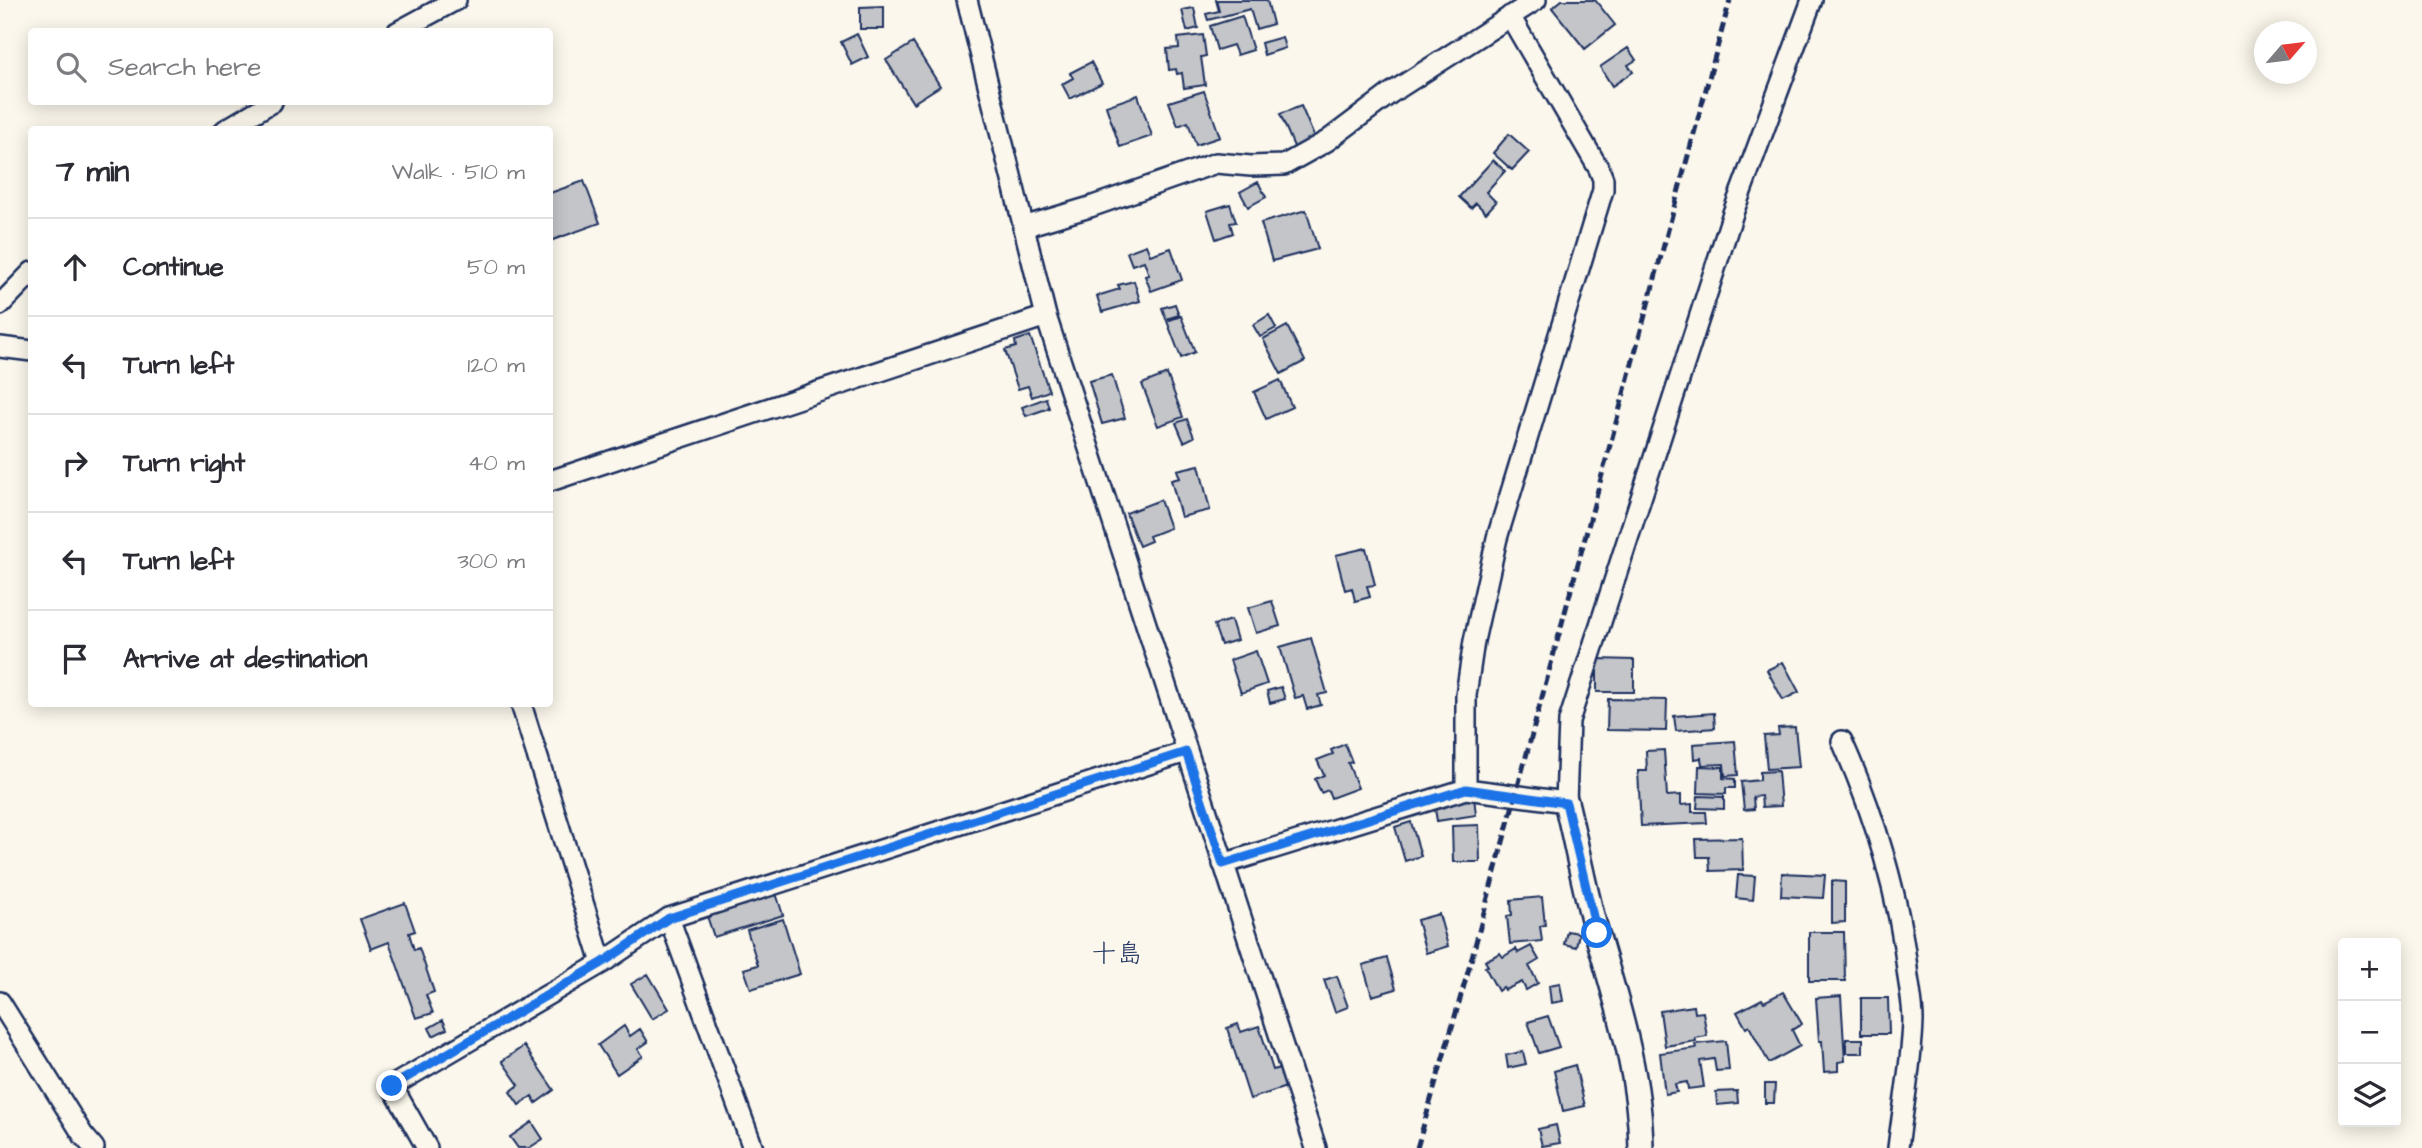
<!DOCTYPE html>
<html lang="en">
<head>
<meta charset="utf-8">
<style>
	body { margin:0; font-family:"Architects Daughter","Klee One",sans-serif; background:#f7f7f7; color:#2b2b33 }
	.controls { position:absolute; right:21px; bottom:21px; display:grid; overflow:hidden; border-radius:7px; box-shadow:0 4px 18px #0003 }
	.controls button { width:63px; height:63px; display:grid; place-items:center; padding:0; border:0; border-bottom:2px solid #e1e1e2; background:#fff; color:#2b2b33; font:35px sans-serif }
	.compass { position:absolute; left:2254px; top:21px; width:63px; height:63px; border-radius:50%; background:#fff; box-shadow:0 4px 18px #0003; rotate:62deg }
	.stop { position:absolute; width:21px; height:21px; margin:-16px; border:5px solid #1a73e8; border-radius:50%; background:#fff }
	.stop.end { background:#1a73e8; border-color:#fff; box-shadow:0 2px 7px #0008 }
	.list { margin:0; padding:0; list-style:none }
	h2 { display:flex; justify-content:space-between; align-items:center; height:91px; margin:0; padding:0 28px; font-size:30px }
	h2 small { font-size:23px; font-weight:400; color:#7c7c81 }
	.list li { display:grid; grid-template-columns:46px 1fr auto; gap:21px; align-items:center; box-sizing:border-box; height:98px; padding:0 28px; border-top:2px solid #e1e1e2 }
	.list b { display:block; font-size:26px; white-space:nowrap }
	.list em { font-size:23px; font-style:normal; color:#7c7c81 }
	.icon { flex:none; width:38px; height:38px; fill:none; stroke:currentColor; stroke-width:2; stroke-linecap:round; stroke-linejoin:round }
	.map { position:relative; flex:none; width:2422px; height:1148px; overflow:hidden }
	.search { position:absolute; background:#fff; box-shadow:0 4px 18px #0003; left:28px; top:28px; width:525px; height:77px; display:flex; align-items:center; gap:18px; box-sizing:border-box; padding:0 24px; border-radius:7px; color:#7c7c81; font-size:26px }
	.panel { position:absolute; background:#fff; box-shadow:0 4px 18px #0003; left:28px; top:126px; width:525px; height:581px; border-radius:7px }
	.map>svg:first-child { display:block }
	.building { fill:#c3c5c9; stroke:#1b2f5e; stroke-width:2 }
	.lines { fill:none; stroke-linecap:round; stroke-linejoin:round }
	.minor-casing { stroke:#1b2f5e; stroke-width:24 }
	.tertiary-casing { stroke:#1b2f5e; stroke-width:28 }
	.minor { stroke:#fbf7ec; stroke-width:19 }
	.tertiary { stroke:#fbf7ec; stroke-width:23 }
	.rail { stroke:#1b2f5e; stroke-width:5; stroke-dasharray:10 5; stroke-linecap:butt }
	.route { stroke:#1a73e8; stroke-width:9 }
	.labels { text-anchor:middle; stroke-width:7; stroke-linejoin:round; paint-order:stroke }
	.neighbourhood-label { font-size:26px; fill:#1b2f5e; stroke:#fbf7ec }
</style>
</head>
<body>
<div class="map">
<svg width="2422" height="1148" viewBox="0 0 2422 1148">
	<rect width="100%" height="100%" fill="#fbf7ec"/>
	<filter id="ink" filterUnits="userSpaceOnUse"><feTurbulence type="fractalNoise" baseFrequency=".0143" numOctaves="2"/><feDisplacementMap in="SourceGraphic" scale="14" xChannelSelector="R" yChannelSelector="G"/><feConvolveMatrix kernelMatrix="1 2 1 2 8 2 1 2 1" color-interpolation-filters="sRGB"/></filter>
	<g filter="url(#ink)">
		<path class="building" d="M 1216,0 L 1267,0 L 1273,24 L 1256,29 L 1250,9 L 1208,20 L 1206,14 L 1219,11 Z
			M 1562,0 L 1595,0 L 1615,25 L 1585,49 L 1552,8 Z
			M 884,6 L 884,29 L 860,29 L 860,7 Z
			M 1194,8 L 1198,28 L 1187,31 L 1182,10 Z
			M 1242,16 L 1253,50 L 1237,55 L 1233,45 L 1217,50 L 1210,26 Z
			M 857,34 L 868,57 L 852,65 L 841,42 Z
			M 1203,35 L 1206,56 L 1201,57 L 1205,85 L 1184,88 L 1182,73 L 1177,74 L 1176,69 L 1169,70 L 1167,49 L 1179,48 L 1178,38 Z
			M 1282,37 L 1285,48 L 1264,55 L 1261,43 Z
			M 913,43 L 940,86 L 913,103 L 886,60 Z
			M 1628,48 L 1636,60 L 1628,65 L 1633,72 L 1612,86 L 1600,67 Z
			M 1091,62 L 1102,83 L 1070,99 L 1062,84 L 1073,78 L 1070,73 Z
			M 1204,91 L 1220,137 L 1196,145 L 1188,122 L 1178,126 L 1169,102 Z
			M 1138,95 L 1152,136 L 1120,147 L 1106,106 Z
			M 1301,106 L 1316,141 L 1295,149 L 1280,114 Z
			M 1509,134 L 1529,152 L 1512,170 L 1493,153 Z
			M 1493,160 L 1505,171 L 1486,192 L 1496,202 L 1486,213 L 1476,203 L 1471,208 L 1459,197 Z
			M 584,181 L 600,223 L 550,241 L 550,193 Z
			M 1258,182 L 1266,197 L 1248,207 L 1240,192 Z
			M 1230,204 L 1236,222 L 1230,223 L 1233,233 L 1216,239 L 1207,211 Z
			M 1306,210 L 1318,249 L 1272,261 L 1261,223 Z
			M 1146,245 L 1150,255 L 1171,248 L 1182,280 L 1151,291 L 1145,276 L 1149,275 L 1144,261 L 1132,265 L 1127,252 Z
			M 1134,281 L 1140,301 L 1102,312 L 1097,296 L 1120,289 L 1118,285 Z
			M 1175,304 L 1179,315 L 1166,319 L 1162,308 Z
			M 1269,315 L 1276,328 L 1260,337 L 1253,325 Z
			M 1181,316 L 1195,352 L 1181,358 L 1167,321 Z
			M 1287,326 L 1305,361 L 1281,374 L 1263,339 Z
			M 1030,336 L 1049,391 L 1032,397 L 1028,386 L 1018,389 L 1005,350 L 1016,347 L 1015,341 Z
			M 1167,374 L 1183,417 L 1158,426 L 1142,384 Z
			M 1112,375 L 1125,418 L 1102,424 L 1089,381 Z
			M 1280,380 L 1292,407 L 1266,419 L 1254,392 Z
			M 1046,398 L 1049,408 L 1026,416 L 1022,407 Z
			M 1187,419 L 1194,437 L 1184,442 L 1176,423 Z
			M 1199,465 L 1210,510 L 1181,517 L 1171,480 L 1180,478 L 1177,470 Z
			M 1160,500 L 1170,528 L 1149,536 L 1151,541 L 1139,546 L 1126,513 Z
			M 1366,548 L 1375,585 L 1367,586 L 1370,597 L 1355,601 L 1352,588 L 1345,590 L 1336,555 Z
			M 1272,601 L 1280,626 L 1256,633 L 1248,608 Z
			M 1231,620 L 1237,640 L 1221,645 L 1214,625 Z
			M 1311,638 L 1327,693 L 1318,695 L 1321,705 L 1307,709 L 1303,696 L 1295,698 L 1280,647 Z
			M 1256,651 L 1267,684 L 1241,693 L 1230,660 Z
			M 1597,659 L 1634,660 L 1634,692 L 1597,692 Z
			M 1783,662 L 1799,692 L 1783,700 L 1767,670 Z
			M 1281,687 L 1285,699 L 1270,703 L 1267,691 Z
			M 1608,699 L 1667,700 L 1666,731 L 1607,730 Z
			M 1714,713 L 1715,728 L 1676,731 L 1674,716 Z
			M 1795,727 L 1799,767 L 1767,769 L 1764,736 L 1779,735 L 1778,728 Z
			M 1735,741 L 1738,775 L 1725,776 L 1724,764 L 1702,765 L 1701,758 L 1694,759 L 1693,744 Z
			M 1345,744 L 1352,762 L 1348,763 L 1358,788 L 1331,798 L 1328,790 L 1321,793 L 1315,779 L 1324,775 L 1317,760 L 1333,754 L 1331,750 Z
			M 1664,750 L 1667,796 L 1681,795 L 1681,805 L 1692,804 L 1692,812 L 1706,812 L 1707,823 L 1641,826 L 1638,771 L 1647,771 L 1646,751 Z
			M 1699,766 L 1723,767 L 1723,778 L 1735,779 L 1735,788 L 1726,788 L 1726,794 L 1698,793 Z
			M 1778,771 L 1781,806 L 1762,807 L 1761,796 L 1753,797 L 1754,809 L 1744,810 L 1741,782 L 1760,780 L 1760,772 Z
			M 1698,796 L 1724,797 L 1724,809 L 1697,808 Z
			M 1474,797 L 1476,815 L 1437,821 L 1434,803 Z
			M 1411,822 L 1421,856 L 1405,861 L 1395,827 Z
			M 1479,825 L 1480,862 L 1453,862 L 1452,826 Z
			M 1742,838 L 1743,870 L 1710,871 L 1709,857 L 1697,857 L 1696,839 Z
			M 1782,873 L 1825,875 L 1823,898 L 1781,896 Z
			M 1738,875 L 1755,876 L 1753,900 L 1736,898 Z
			M 1832,881 L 1845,882 L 1845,922 L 1832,923 Z
			M 775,890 L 783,915 L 714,937 L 706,913 Z
			M 1542,897 L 1545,925 L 1540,926 L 1542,941 L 1510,944 L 1507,916 L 1512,915 L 1511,900 Z
			M 405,903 L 415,931 L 409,933 L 414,950 L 419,948 L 434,992 L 426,995 L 433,1013 L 416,1018 L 389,942 L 371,949 L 360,919 Z
			M 1439,914 L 1448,946 L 1426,953 L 1417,920 Z
			M 783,919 L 800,974 L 751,989 L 744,969 L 758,965 L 747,930 Z
			M 1567,931 L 1579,933 L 1576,947 L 1564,944 Z
			M 1809,932 L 1844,932 L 1845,981 L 1809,981 Z
			M 1531,946 L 1539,960 L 1529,966 L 1538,983 L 1526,990 L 1522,982 L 1505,990 L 1503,987 L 1498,991 L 1485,967 L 1488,966 L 1485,961 L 1500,953 L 1503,957 L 1516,949 L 1518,953 Z
			M 1387,958 L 1396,989 L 1372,996 L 1363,965 Z
			M 648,974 L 669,1009 L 652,1019 L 631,984 Z
			M 1337,976 L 1348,1007 L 1335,1012 L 1324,980 Z
			M 1560,983 L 1563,1001 L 1551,1003 L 1549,985 Z
			M 1783,992 L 1802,1024 L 1792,1030 L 1800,1046 L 1769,1063 L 1749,1026 L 1746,1028 L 1737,1012 L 1762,999 L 1764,1002 Z
			M 1841,996 L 1845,1061 L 1838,1062 L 1838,1071 L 1824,1072 L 1822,1041 L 1819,1041 L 1816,998 Z
			M 1861,998 L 1888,998 L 1889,1034 L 1861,1034 Z
			M 1694,1006 L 1695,1013 L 1703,1012 L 1707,1036 L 1695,1038 L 1696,1041 L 1665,1046 L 1660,1011 Z
			M 1548,1016 L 1559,1047 L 1539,1053 L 1528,1022 Z
			M 443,1020 L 447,1029 L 433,1036 L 429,1028 Z
			M 1238,1024 L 1241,1032 L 1259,1026 L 1273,1070 L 1283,1067 L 1289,1086 L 1250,1099 L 1227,1028 Z
			M 624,1026 L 630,1036 L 640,1029 L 648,1042 L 638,1049 L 643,1056 L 617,1074 L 598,1045 Z
			M 1846,1039 L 1863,1039 L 1863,1053 L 1846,1053 Z
			M 1726,1041 L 1729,1070 L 1716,1071 L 1714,1059 L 1700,1061 L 1704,1087 L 1688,1089 L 1687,1082 L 1675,1084 L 1677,1092 L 1665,1094 L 1660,1053 L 1696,1048 L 1695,1044 Z
			M 524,1046 L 554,1090 L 536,1103 L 532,1096 L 519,1105 L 510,1092 L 519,1085 L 502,1061 Z
			M 1523,1052 L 1526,1064 L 1508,1068 L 1506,1055 Z
			M 1575,1065 L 1585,1106 L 1563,1111 L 1554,1071 Z
			M 1765,1084 L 1775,1084 L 1774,1103 L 1765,1103 Z
			M 1737,1091 L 1738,1103 L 1717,1105 L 1716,1092 Z
			M 532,1122 L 543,1139 L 529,1148 L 518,1148 L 510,1137 Z
			M 1556,1125 L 1560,1143 L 1542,1146 L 1538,1129 Z"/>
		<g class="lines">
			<g class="minor-casing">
				<path id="minor" d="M 967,0 L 1046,316 L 1316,1148
					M 397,32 L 456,0
					M 225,130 L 272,102
					M 1023,227 L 1090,207 L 1216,163 L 1251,166 L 1284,165 L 1327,141 L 1391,93 L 1536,0
					M 0,305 L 32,272
					M 0,347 L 32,351
					M 550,481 L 1046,316
					M 521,704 L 602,963
					M 1842,741 C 1874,813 1900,898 1908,977 C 1910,991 1913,1006 1913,1020 C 1912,1062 1903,1106 1898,1148
					M 1466,789 L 1466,695 L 1474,641 L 1497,538 L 1603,190 L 1603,179 L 1599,169 L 1510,16
					M 1223,864 L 1466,789 L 1566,802 L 1569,721 L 1733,213 L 1812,0
					M 669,918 L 753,1148
					M 0,1002 L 83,1135 L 94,1148
					M 427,1148 L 392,1086 L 602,963 L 669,918 L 1186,752"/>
			</g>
			<g class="tertiary-casing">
				<path id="tertiary" d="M 1566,802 C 1576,842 1583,883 1594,923 C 1615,997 1640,1070 1641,1148"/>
			</g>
			<use href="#minor" class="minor"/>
			<use href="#tertiary" class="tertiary"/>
			<path class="rail" d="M 1417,1148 L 1469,968 L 1730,0"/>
		</g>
	</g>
	<g class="lines" filter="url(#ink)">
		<path class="route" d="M 392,1086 L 602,963 L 669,918 L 1186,752 L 1223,864 L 1466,789 L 1566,803 L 1597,933"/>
	</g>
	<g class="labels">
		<g class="neighbourhood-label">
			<text x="1117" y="962">十島</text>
		</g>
	</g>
</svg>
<div class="controls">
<button>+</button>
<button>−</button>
<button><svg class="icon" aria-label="layers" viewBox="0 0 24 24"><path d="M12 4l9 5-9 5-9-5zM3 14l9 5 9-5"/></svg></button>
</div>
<svg class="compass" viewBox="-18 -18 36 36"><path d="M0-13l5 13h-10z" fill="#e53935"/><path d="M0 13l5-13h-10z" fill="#7c7c81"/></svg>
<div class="stop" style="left:1597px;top:933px"></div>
<div class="stop end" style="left:392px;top:1086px"></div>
<div class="search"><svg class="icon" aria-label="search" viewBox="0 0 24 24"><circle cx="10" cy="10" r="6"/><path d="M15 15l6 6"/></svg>Search here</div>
<section class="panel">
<h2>7 min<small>Walk · 510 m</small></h2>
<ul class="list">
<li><svg class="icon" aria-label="ahead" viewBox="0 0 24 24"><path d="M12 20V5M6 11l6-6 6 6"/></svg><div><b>Continue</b></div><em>50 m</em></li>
<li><svg class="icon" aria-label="left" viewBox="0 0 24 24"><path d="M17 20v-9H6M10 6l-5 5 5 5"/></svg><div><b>Turn left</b></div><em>120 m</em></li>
<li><svg class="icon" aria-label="right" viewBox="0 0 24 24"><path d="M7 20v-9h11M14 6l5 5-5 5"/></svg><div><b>Turn right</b></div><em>40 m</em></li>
<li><svg class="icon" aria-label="left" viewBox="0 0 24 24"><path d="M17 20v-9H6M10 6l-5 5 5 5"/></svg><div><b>Turn left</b></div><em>300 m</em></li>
<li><svg class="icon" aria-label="arrive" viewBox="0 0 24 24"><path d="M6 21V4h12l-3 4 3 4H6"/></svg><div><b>Arrive at destination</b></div></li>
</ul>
</section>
</div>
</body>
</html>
